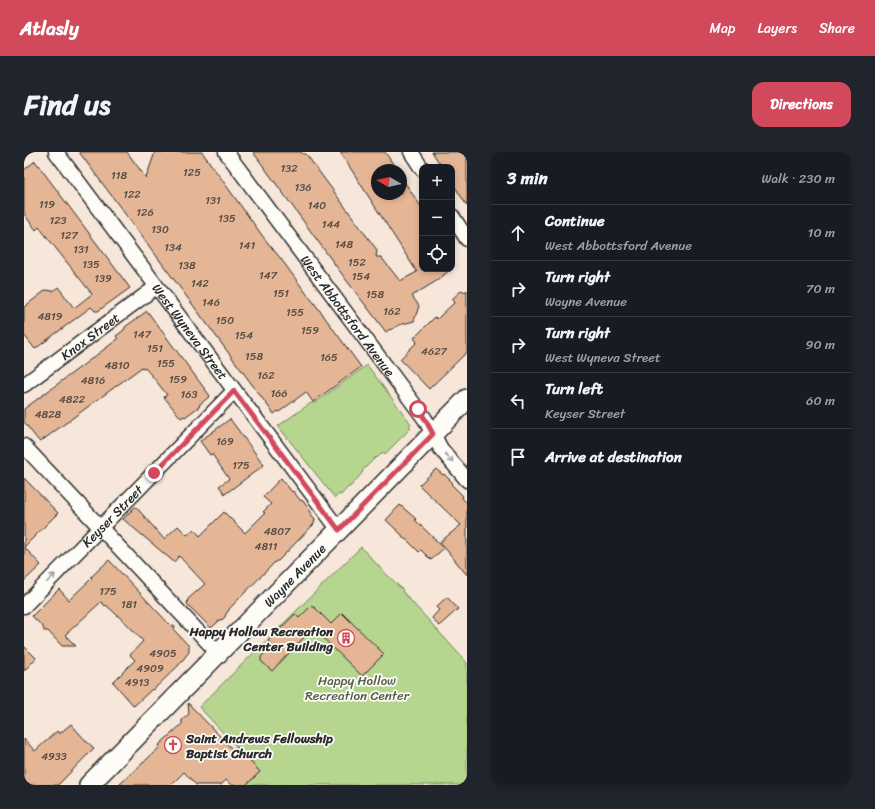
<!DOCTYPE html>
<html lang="en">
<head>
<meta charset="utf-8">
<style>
	body { margin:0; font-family:Sriracha,sans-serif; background:#20242c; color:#f1f3f6 }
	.controls { position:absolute; right:12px; top:12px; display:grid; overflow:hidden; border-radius:8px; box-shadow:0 2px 6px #0003 }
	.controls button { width:36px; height:36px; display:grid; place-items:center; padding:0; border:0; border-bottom:1px solid #363941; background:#171b24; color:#f1f3f6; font:20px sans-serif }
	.compass { position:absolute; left:347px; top:12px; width:36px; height:36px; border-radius:50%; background:#171b24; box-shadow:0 2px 6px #0003; rotate:279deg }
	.stop { position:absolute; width:12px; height:12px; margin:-9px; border:3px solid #d1495b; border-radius:50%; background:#fff }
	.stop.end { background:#d1495b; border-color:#fff; box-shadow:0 1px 4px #0008 }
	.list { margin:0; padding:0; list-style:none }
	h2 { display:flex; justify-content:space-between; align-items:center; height:52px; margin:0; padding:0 16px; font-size:17px }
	h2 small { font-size:13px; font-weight:400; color:#9ea1a6 }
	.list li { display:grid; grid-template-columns:26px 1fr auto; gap:12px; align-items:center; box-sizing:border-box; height:56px; padding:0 16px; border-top:1px solid #363941 }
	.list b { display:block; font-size:15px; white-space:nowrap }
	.list p { margin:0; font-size:13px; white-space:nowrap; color:#9ea1a6 }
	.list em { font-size:13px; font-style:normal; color:#9ea1a6 }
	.icon { flex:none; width:22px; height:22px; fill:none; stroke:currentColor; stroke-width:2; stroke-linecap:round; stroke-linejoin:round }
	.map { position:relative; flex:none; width:443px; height:633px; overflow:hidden; border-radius:12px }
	header { display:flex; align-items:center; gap:24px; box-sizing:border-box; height:56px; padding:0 20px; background:#d1495b; color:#fff }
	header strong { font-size:19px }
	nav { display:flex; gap:22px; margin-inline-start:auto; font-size:14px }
	.intro { display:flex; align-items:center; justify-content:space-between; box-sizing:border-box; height:96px; padding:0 24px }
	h1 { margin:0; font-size:28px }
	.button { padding:10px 18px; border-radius:12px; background:#d1495b; color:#fff; font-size:14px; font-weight:700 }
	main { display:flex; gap:24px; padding:0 24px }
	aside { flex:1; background:#171b24; border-radius:12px; box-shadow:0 2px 6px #0003 }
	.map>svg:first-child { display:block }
	.green { fill:#b6d68f; stroke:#70805d }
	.building { fill:#e5b695; stroke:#2b2b2b }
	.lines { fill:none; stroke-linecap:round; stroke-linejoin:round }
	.street-casing { stroke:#2b2b2b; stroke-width:17 }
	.secondary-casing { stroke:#2b2b2b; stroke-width:22 }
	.street { stroke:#fdfcf7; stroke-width:14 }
	.secondary { stroke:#fdfcf7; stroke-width:19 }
	.oneway { stroke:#9e9e9b }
	.route { stroke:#d1495b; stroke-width:5 }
	.labels { text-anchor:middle; stroke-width:3.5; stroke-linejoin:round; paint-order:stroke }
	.number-label { font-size:11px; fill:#5a4e46 }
	.street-label { font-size:13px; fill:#2b2b2b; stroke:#fdfcf7 }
	.poi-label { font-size:13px; font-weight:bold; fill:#2b2b2b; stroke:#fdfcf7; text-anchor:end }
	.park-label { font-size:13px; fill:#555e49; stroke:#fdfcf7 }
</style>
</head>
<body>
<header>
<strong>Atlasly</strong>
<nav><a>Map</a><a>Layers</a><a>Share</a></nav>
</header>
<div class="intro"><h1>Find us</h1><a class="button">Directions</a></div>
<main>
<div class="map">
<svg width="443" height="633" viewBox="0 0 443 633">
	<rect width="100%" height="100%" fill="#f6e7da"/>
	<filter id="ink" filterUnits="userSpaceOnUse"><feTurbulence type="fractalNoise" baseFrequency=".025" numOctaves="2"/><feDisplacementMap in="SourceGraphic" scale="8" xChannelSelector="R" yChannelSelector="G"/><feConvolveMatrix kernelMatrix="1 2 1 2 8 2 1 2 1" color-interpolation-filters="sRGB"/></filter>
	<g filter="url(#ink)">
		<path class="green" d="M 343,213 L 387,272 L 385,274 L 387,276 L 361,302 L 359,300 L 353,306 L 352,305 L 338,319 L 339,320 L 326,335 L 324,335 L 317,343 L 315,342 L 311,346 L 254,274 L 287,251 L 291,251 Z
			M 337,395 L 358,418 L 379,438 L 378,439 L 443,511 L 443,633 L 222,633 L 236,620 L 175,555 Z"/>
		<path class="building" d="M 55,0 L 103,0 L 122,26 L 131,0 L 178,0 L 240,86 L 257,107 L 282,141 L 291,152 L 337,215 L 289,250 L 282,240 L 255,260 L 254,259 L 250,262 Z
			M 229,0 L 277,0 L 279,2 L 282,2 L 353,98 L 352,105 L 357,105 L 376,129 L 393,120 L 316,0 L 361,0 L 373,18 L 353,18 L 353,42 L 377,42 L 377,25 L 398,56 L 398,117 L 427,117 L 414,128 L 388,144 L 395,154 L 390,169 L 375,173 L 367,178 L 366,177 L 362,180 L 320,125 Z
			M 408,0 L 443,0 L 443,54 L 428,30 L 428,15 L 418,15 Z
			M 11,9 L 106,136 L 74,159 L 71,159 L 67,155 L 11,197 L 0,183 L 0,155 L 22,138 L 29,139 L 34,135 L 50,156 L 68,142 L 15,75 L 12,78 L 0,62 L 0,18 Z
			M 438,138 L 441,140 L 443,138 L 443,200 L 405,237 L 376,207 L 393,190 L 390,186 L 411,165 L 413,167 L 431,150 L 428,147 Z
			M 123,159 L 186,244 L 175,253 L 176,254 L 161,265 L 160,264 L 157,266 L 140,245 L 143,243 L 129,225 L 120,215 L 118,216 L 118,215 L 16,290 L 14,288 L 0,270 L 0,257 L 94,187 L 92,184 L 100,178 L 101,175 Z
			M 206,267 L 240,313 L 201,342 L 195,334 L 205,327 L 188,302 L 186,303 L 176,289 Z
			M 412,317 L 419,323 L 420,322 L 429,331 L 427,332 L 439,344 L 438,346 L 443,351 L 443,423 L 416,390 L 437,373 L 395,333 Z
			M 0,326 L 34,361 L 0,395 Z
			M 257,326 L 268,340 L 269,339 L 276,348 L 279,349 L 287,360 L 287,362 L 291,367 L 290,372 L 257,406 L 254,409 L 252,409 L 205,457 L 205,458 L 202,462 L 201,465 L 199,467 L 196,468 L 187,476 L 163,452 L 164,447 L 181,432 L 155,404 L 150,410 L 99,367 L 111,355 L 112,355 L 140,387 L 154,374 L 163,383 L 170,377 L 176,384 L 200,360 L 221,381 L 241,361 L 239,360 L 247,352 L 239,345 Z
			M 376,353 L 392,367 L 391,368 L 420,396 L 407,408 L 397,398 L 395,400 L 383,388 L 379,386 L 378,383 L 362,368 Z
			M 0,395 L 17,413 L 0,429 Z
			M 85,408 L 147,474 L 151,474 L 150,478 L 165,494 L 165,500 L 154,514 L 129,538 L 128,537 L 110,554 L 89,530 L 111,508 L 106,503 L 119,489 L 104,473 L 82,453 L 81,454 L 77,450 L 41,483 L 52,494 L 38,494 L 24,479 L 20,479 L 19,475 L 8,464 L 35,437 L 45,448 L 68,426 L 67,425 Z
			M 423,445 L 434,457 L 415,474 L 408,466 L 415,458 L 412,455 Z
			M 288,453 L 307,472 L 318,461 L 360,502 L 338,524 L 289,476 L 248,519 L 237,509 L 237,505 L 248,493 L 244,489 L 271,462 L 275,466 Z
			M 0,494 L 12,506 L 0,519 Z
			M 164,551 L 209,598 L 213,595 L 236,620 L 222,633 L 207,633 L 202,628 L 197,633 L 172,633 L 160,620 L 147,633 L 95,633 L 136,595 L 135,593 L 158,572 L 158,568 L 165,562 Z
			M 47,572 L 62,589 L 70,596 L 34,633 L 0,633 L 0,587 L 11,599 L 33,579 L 35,582 Z"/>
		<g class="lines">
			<g class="street-casing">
				<g id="street">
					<path id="s1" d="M 32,0 L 315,378"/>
					<path id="s2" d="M 202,0 L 401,267 L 417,297 L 443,328"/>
					<path d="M 387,0 L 398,17"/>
					<path d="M 428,64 L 443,87"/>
					<path id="s3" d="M 0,233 L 132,135"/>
					<path d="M 0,294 L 194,501"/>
					<path id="s4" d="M 0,454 L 210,239"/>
				</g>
			</g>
			<g class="secondary-casing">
				<g id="secondary">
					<path id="s5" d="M 65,633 L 443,247"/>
				</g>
			</g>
			<use href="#street" class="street"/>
			<use href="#secondary" class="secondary"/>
		</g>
		<defs><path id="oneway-shaft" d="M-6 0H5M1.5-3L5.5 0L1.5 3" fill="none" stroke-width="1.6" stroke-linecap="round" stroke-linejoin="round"/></defs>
		<g class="oneway">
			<use href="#oneway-shaft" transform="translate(425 306) rotate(50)"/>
			<use href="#oneway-shaft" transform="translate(27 426) rotate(-46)"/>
		</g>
	</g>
	<g class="lines" filter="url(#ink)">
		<path class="route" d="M 130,321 L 210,239 L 315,378 L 409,282 L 401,267 L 394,257"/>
	</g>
	<defs>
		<g id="building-ring" transform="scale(0.9)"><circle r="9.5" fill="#fdfcf7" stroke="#d1495b" stroke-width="1.5"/><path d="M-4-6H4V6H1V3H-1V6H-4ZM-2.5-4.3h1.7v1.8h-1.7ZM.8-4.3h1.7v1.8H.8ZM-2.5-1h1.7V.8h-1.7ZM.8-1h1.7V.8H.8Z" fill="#d1495b"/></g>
		<g id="church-ring" transform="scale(0.9)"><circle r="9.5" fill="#fdfcf7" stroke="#d1495b" stroke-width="1.5"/><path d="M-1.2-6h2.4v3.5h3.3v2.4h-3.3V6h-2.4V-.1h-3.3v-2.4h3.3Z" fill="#d1495b"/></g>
	</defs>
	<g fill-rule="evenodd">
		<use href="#building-ring" x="322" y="486"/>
		<use href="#church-ring" x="149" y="593"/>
	</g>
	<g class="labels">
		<g class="number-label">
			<text x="265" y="20">132</text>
			<text x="168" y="24">125</text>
			<text x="95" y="27">118</text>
			<text x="279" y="39">136</text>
			<text x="108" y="46">122</text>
			<text x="189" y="52">131</text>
			<text x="23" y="56">119</text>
			<text x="293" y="57">140</text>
			<text x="121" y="64">126</text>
			<text x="203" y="70">135</text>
			<text x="34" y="72">123</text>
			<text x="307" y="76">144</text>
			<text x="136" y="81">130</text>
			<text x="45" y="87">127</text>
			<text x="320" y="96">148</text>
			<text x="223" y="97">141</text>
			<text x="149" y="99">134</text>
			<text x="57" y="101">131</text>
			<text x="333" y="114">152</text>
			<text x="67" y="116">135</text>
			<text x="163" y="117">138</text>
			<text x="244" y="127">147</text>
			<text x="337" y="128">154</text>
			<text x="79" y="130">139</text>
			<text x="176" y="135">142</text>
			<text x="257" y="145">151</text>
			<text x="351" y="146">158</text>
			<text x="187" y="154">146</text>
			<text x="368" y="163">162</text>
			<text x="271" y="164">155</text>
			<text x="26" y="168">4819</text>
			<text x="201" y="172">150</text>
			<text x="286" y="182">159</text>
			<text x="118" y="186">147</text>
			<text x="220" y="187">154</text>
			<text x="131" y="200">151</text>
			<text x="410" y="203">4627</text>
			<text x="230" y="208">158</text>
			<text x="305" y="209">165</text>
			<text x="142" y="215">155</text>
			<text x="93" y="217">4810</text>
			<text x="242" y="227">162</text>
			<text x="154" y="231">159</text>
			<text x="69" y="232">4816</text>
			<text x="255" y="245">166</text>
			<text x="165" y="246">163</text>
			<text x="48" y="251">4822</text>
			<text x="24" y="266">4828</text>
			<text x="201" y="293">169</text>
			<text x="217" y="317">175</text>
			<text x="253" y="383">4807</text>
			<text x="242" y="398">4811</text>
			<text x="84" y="443">175</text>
			<text x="105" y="456">181</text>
			<text x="139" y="505">4905</text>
			<text x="126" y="520">4909</text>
			<text x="113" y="534">4913</text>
			<text x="30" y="608">4933</text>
		</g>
		<g class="street-label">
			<text dy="5" stroke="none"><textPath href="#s2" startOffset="204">West Abbottsford Avenue</textPath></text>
			<text dy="5" stroke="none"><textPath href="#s1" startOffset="224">West Wyneva Street</textPath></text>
			<text dy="5" stroke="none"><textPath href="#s3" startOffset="82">Knox Street</textPath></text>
			<text dy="5" stroke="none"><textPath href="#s4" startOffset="126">Keyser Street</textPath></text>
			<text dy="5" stroke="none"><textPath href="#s5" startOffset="294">Wayne Avenue</textPath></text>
		</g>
		<g class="poi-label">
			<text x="309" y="484">Happy Hollow Recreation<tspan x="309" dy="15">Center Building</tspan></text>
			<text x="162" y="591" text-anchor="start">Saint Andrews Fellowship<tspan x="162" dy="15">Baptist Church</tspan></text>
		</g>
		<g class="park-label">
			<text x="333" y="533">Happy Hollow<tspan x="333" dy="15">Recreation Center</tspan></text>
		</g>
	</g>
</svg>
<div class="controls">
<button>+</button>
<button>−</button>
<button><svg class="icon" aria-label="locate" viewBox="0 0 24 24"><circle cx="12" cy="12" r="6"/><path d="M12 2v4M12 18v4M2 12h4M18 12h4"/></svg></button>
</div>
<svg class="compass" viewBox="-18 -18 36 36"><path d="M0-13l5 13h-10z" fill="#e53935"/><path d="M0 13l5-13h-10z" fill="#9ea1a6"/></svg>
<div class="stop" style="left:394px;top:257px"></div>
<div class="stop end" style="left:130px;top:321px"></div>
</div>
<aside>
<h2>3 min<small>Walk · 230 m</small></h2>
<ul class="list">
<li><svg class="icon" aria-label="ahead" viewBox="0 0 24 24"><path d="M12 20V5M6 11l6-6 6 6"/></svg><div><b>Continue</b><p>West Abbottsford Avenue</p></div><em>10 m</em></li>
<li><svg class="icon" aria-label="right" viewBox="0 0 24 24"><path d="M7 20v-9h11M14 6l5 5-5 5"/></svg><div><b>Turn right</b><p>Wayne Avenue</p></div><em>70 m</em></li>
<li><svg class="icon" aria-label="right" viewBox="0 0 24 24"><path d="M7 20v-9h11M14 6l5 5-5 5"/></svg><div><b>Turn right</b><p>West Wyneva Street</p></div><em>90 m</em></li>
<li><svg class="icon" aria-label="left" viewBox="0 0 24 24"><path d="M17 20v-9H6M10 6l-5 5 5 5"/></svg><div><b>Turn left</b><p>Keyser Street</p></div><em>60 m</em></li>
<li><svg class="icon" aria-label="arrive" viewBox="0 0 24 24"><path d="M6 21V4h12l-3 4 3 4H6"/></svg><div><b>Arrive at destination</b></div></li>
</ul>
</aside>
</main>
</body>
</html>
